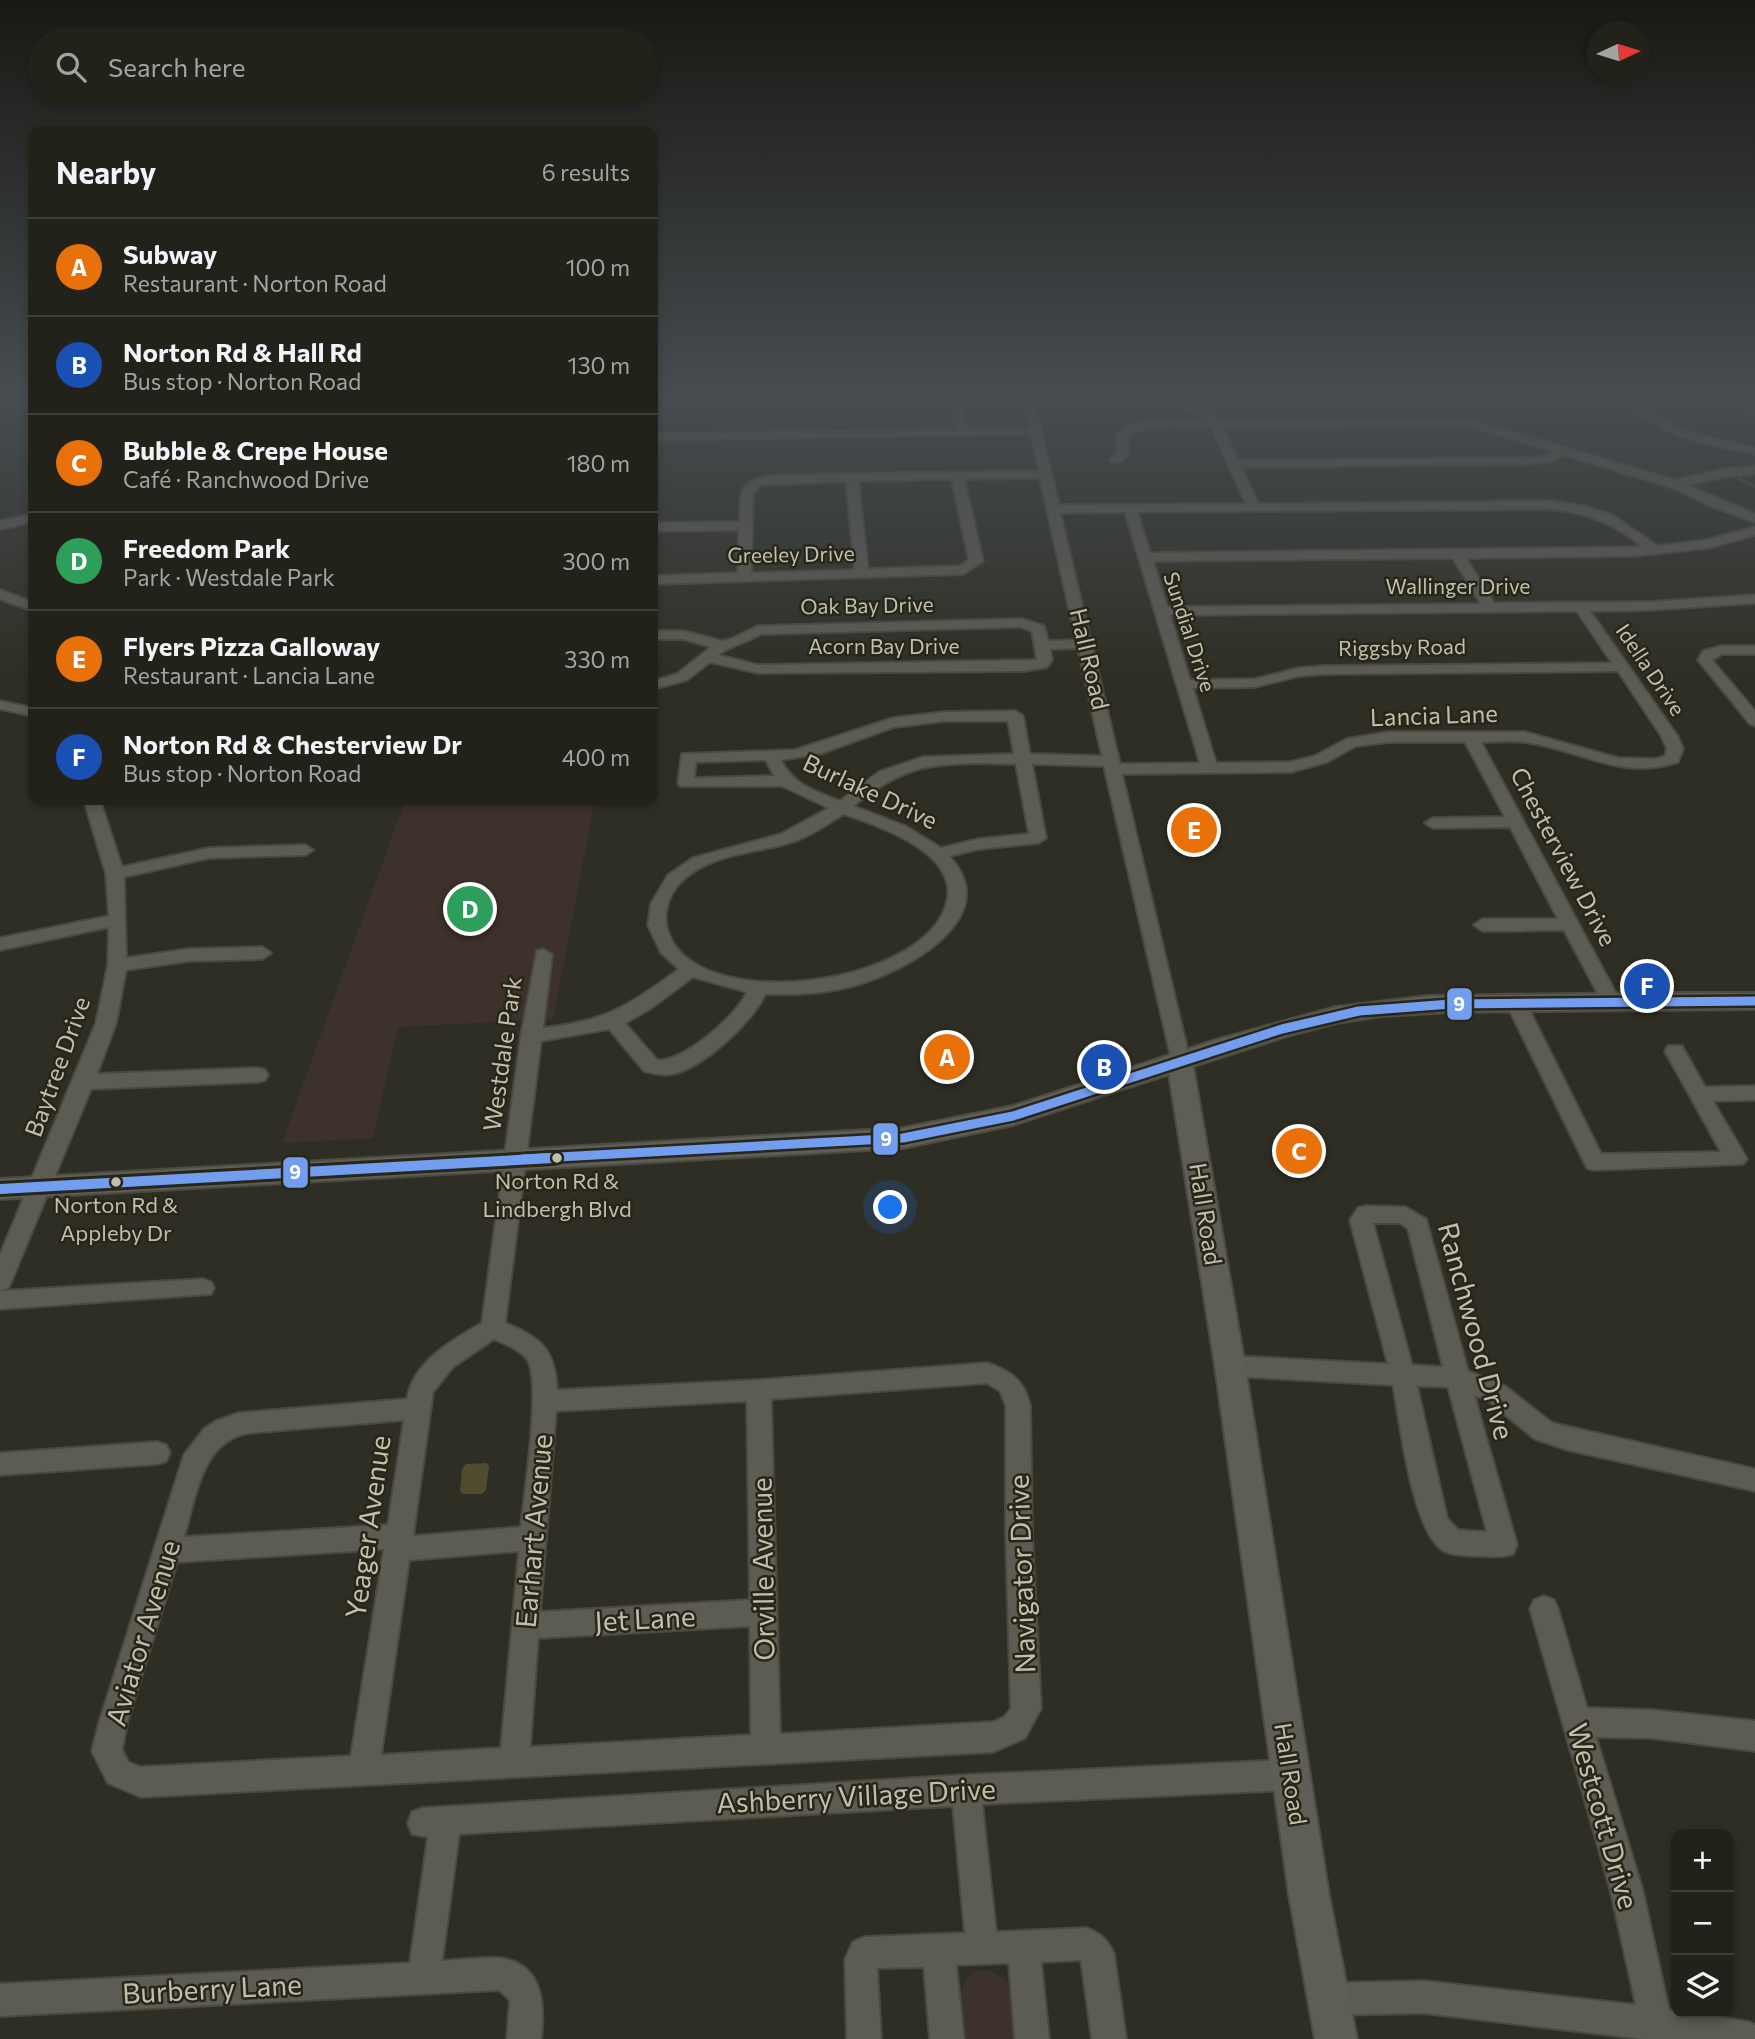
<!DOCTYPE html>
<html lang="en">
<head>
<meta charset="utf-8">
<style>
	body { margin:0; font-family:Commissioner,sans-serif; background:#2a2a24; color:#f1f3f6 }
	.controls { position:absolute; right:21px; bottom:21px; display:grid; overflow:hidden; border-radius:14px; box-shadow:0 4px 10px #0003 }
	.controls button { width:63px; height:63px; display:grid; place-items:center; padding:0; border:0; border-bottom:2px solid #3f3f3a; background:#22221b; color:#f1f3f6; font:35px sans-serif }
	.compass { position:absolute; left:1587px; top:21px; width:63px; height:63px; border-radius:50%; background:#22221b; box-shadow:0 4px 10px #0003; rotate:86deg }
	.you { position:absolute; left:891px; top:1208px; width:24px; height:24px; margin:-18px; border:5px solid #fff; border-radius:50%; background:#1a73e8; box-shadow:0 0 0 10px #1a73e833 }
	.badge { display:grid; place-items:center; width:46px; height:46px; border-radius:50%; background:#ea580c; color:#fff; font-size:23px; font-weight:700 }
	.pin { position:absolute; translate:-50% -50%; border:4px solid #fff; box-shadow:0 2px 7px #0006 }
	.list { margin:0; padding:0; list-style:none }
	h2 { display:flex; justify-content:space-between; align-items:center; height:91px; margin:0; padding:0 28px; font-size:30px }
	h2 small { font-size:23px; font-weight:400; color:#a2a4a3 }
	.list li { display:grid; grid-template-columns:46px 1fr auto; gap:21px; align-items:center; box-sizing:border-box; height:98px; padding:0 28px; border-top:2px solid #3f3f3a }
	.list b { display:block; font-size:26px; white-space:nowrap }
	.list p { margin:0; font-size:23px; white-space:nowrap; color:#a2a4a3 }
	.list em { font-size:23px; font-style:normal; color:#a2a4a3 }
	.icon { flex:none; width:38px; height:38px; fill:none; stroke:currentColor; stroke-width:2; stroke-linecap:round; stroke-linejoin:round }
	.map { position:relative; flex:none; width:1755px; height:2039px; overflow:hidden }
	.search { position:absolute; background:#22221b; box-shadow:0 4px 10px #0003; left:28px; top:28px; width:630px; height:77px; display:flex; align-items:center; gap:18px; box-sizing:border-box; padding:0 24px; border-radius:38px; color:#a2a4a3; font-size:26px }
	.panel { position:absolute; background:#22221b; box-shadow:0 4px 10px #0003; left:28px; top:126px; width:630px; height:679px; border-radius:14px }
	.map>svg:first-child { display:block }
	.green { fill:#3d312b }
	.water { fill:#4f4b2f }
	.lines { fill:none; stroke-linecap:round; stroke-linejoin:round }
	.stream { stroke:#4f4b2f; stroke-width:2.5 }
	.building { fill:#47463e }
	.minor-casing { stroke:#494942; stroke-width:4 }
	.major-casing { stroke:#4b4b41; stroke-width:4 }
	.minor { fill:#5d5c53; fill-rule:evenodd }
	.major { fill:#5e5e56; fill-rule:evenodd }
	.bus-1-far1-casing { stroke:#282619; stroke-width:14 }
	.bus-1-casing { stroke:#282619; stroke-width:16 }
	.bus-1-far1 { stroke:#739eef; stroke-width:9 }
	.bus-1 { stroke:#739eef; stroke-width:10 }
	.bus-dot { fill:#c0bfad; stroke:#282619; stroke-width:2.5 }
	.labels { text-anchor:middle; stroke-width:5; stroke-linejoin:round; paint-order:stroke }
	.far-street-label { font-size:21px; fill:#c0bfad; stroke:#282619 }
	.bus-label { font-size:22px; fill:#c0bfad; stroke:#282619 }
	.street-label { font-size:24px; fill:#c0bfad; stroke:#282619 }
	.near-street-label { font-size:28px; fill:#c0bfad; stroke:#282619 }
	.line-badge { stroke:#282619; stroke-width:2.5 }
	.badge-label { font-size:19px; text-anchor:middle; font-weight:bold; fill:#fff }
</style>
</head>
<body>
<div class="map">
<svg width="1755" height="2039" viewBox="0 0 1755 2039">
	<rect width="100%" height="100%" fill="#2e2e24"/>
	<path class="green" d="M 405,800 L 595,800 L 553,1019 L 398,1027 L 373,1138 L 282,1143 Z
		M 984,1970 C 1018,1975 1018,2012 1023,2039 L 959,2039 C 958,2014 955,1993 972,1972 Z"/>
	<path class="water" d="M 486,1463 L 489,1466 L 486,1490 L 482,1494 L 463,1494 L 460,1491 L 462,1469 L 466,1464 Z"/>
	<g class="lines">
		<path class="stream" d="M 1739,479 L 1755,486"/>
	</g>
	<path class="building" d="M 948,1043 L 964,1065 L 945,1071 L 931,1048 Z"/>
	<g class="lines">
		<g class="minor-casing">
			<path id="minor" d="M 653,398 L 773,398 L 768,401 L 653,402 Z
				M 950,398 L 960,398 L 967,429 L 1029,428 L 1023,398 L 1033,398 L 1059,505 L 1246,504 L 1212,428 C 1186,428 1150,422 1128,436 L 1127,456 L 1120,462 L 1112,462 L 1110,460 L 1117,453 L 1116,435 C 1138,414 1179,421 1206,421 L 1171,398 C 1191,398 1204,408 1219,421 L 1470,420 L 1675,480 L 1724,469 L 1755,466 L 1755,474 L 1724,477 L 1687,485 L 1755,514 L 1755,522 L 1713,507 L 1671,487 L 1564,455 L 1553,461 L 1532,464 L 1241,467 L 1258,504 L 1552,501 L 1583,506 L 1612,515 L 1657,546 L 1707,540 L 1755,527 L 1755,535 L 1708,548 L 1633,556 L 1466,558 L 1494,603 L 1649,602 L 1755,595 L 1755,603 L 1649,610 L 1590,611 L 1678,737 L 1683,749 L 1678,762 C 1619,781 1580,749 1524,742 C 1510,740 1495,742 1481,742 L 1620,1001 L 1618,1005 L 1604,1005 L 1564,930 L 1483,931 L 1474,925 L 1483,919 L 1558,919 L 1510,827 L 1433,828 L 1425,823 L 1433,818 L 1505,817 L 1465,742 L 1389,742 L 1356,746 L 1327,762 L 1291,772 L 1122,774 L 1190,1061 L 1187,1066 L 1173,1066 L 1104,766 L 1032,764 L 1046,838 L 1038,843 L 979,849 L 949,856 C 1009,920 896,977 845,988 C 819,994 793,995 765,994 C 754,1021 701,1070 671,1074 C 663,1076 652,1073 644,1071 L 609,1029 L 541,1041 L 505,1323 C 541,1338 555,1349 557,1390 L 759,1380 L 987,1363 C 1011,1371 1025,1381 1030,1406 L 1032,1536 L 1041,1708 L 1025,1738 L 993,1752 L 141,1797 L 108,1783 L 92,1751 L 99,1723 L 184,1455 L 204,1429 L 216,1421 L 239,1413 L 407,1399 C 413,1362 452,1340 482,1323 L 521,1036 L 537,951 L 543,949 L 552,955 L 543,1028 C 607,1021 628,1006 679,969 L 661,953 L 648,925 L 651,904 L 668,875 L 693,858 L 781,834 L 829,808 L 782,786 L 680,786 L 678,783 L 682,754 L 795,750 L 893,718 L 945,712 L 1015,711 L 1023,716 L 1030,754 L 1102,756 L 1078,648 L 1050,649 L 1052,660 L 1047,667 L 1024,671 L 758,673 L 710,662 L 687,680 L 653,689 L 653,681 L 677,674 L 711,647 L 683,639 L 653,639 L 653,631 L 683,631 L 722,641 L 731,639 L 758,626 L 1022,619 L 1044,626 L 1048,641 L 1076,640 L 1040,478 L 964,479 L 983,561 L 963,574 L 653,584 L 653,576 L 738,573 L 739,530 L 653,531 L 653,523 L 740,522 C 741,487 738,481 776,475 L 1039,471 L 1031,434 L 653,440 L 653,434 L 956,429 ZM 1469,426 L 1553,451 L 1546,456 L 1532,458 L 1238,460 L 1223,428 ZM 952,479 L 969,560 L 960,566 L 868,569 L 858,481 ZM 846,481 L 855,570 L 751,573 L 753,493 L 760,485 ZM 1552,509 C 1588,513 1615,524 1643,547 L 1150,553 L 1137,512 ZM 1125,512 L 1200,763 L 1120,764 L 1060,513 ZM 1453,558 L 1481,604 L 1167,607 L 1153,561 ZM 1577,611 L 1612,663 L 1325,666 L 1299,668 L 1255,679 L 1190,680 L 1170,615 ZM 1021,627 L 1032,631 L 1037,660 L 758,665 L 718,655 C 728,647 747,642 761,634 ZM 1618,671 L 1662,737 L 1667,749 L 1665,756 L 1655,759 L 1618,758 L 1525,732 L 1389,732 L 1347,739 L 1315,756 L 1291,762 L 1216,763 L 1193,688 L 1255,687 L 1299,676 L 1325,674 ZM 945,721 L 1008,721 L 1014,754 L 923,757 L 879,772 L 840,801 C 815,791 793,785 781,760 L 822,753 L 894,727 ZM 766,760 L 774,776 L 694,778 L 696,762 ZM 976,763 L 1016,764 L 1029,834 L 979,839 L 941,848 L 905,826 L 853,806 C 901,770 916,765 976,763 ZM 844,814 C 880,827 959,852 947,902 C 926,988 689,1017 667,928 C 663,913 669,895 679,884 C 709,852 755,854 792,842 C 811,836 827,824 844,814 ZM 693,977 L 747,992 C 737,1015 683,1063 657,1060 L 625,1023 L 650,1009 ZM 494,1339 C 505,1344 519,1349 527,1359 C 542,1379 524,1497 521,1527 L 413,1536 L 433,1392 L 453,1367 ZM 987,1383 L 1000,1391 L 1006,1406 L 1006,1536 L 1011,1709 L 1004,1717 L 993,1722 L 780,1734 L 771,1399 ZM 747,1401 L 750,1600 L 540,1612 L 556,1411 ZM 404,1420 L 388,1525 L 184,1537 C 196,1498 201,1442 248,1433 ZM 384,1549 L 351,1756 L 141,1767 L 128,1762 L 122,1750 L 127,1723 L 177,1562 ZM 519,1551 L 501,1748 L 381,1755 L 409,1560 ZM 750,1626 L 751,1735 L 530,1747 L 538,1638 Z
				M 1628,398 L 1638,398 C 1665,433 1714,438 1755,448 L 1755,454 C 1709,444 1657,439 1628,398 Z
				M 1733,398 L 1744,398 L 1755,406 L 1755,414 Z
				M 33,514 L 33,522 L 0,529 L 0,521 Z
				M 0,590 L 33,602 L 33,611 L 0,599 Z
				M 1721,646 L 1755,646 L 1755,654 L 1722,654 L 1712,660 L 1755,711 L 1755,726 L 1750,724 L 1698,660 L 1703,651 Z
				M 0,701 L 33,708 L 33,716 L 0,709 Z
				M 84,800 L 100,800 L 122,867 L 209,848 L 305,845 L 313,850 L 305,855 L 209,858 L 124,877 L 126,958 L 189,949 L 262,947 L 271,953 L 262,959 L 189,961 L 126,970 L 116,1023 L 97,1074 L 258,1068 L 265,1070 L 268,1075 L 265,1080 L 258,1082 L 91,1089 L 11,1282 L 8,1288 L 1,1291 L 203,1279 L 211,1282 L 214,1288 L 211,1294 L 0,1309 L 0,1255 L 96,1023 L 108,965 L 109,927 L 0,950 L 0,938 L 109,916 L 106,874 Z
				M 1516,997 L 1523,999 L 1526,1003 L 1601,1154 L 1721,1152 L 1665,1051 L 1668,1046 L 1682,1046 L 1705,1087 L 1755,1086 L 1755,1100 L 1713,1101 L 1747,1159 L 1743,1164 L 1594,1170 L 1587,1168 L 1506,1003 L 1509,999 Z
				M 1366,1206 L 1405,1207 L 1426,1219 L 1468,1371 L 1505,1386 L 1552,1423 L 1755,1469 L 1755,1491 L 1568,1450 L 1535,1439 L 1487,1400 L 1474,1395 L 1517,1545 L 1513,1554 C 1501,1558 1489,1556 1476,1556 C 1466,1555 1453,1556 1444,1551 C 1412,1533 1400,1421 1393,1385 L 1230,1376 L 1222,1373 L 1218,1366 L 1222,1359 L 1230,1356 L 1388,1364 L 1350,1220 L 1358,1208 ZM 1373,1223 L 1400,1223 L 1408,1229 L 1443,1367 L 1412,1365 ZM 1417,1386 L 1448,1387 L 1487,1532 L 1458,1530 L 1447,1518 Z
				M 157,1442 L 166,1445 L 170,1453 L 166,1461 L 157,1464 L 0,1475 L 0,1453 Z
				M 1544,1596 L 1554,1600 L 1558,1609 L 1587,1708 L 1652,1710 L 1755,1721 L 1755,1751 L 1652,1738 L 1596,1737 L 1642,1888 L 1669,2010 L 1749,2022 L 1755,2025 L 1755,2039 L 1643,2039 L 1424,2013 L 1328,2015 L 1316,2011 L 1312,1999 L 1316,1987 L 1328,1983 L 1424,1981 L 1636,2005 L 1610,1888 L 1530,1609 L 1534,1600 Z
				M 1290,1760 L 1300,1765 L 1305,1775 L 1300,1785 L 1290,1790 L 982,1804 L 996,1932 L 1087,1928 C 1101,1934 1108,1940 1114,1954 L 1126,2039 L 1092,2039 L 1081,1960 L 1041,1962 L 1049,2039 L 1015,2039 L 1009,1963 L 956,1965 L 964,2039 L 930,2039 L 924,1967 L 877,1968 L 881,2039 L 847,2039 L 845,1959 L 853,1942 L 864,1937 L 965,1933 L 953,1806 L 459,1834 L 442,1961 C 460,1960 480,1957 498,1958 C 543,1962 545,2004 541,2039 L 507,2039 L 510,2000 L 499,1990 L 0,2016 L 0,1984 L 410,1963 L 428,1837 L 412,1834 L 408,1823 L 412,1812 L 423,1808 L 966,1775 Z"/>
		</g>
		<g class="major-casing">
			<path id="major" d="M 1638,993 L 1755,993 L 1755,1009 L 1451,1012 L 1382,1016 L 1336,1023 L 1287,1036 L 1193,1066 L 1245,1366 L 1329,1895 L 1357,2039 L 1315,2039 L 1289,1895 L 1215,1366 L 1169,1074 L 1013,1125 L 903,1148 L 0,1199 L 0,1179 L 903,1128 L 1013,1106 L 1219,1039 L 1336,1007 L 1428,996 Z"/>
		</g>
		<use href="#minor" class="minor"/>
		<use href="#major" class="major"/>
		<g class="bus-1-far1-casing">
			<path id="bus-1-far1" d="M 522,1159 L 903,1138 L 1013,1116 L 1282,1029 L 1359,1011 L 1451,1004 L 1755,1001"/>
		</g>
		<g class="bus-1-casing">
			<path id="bus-1" d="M 0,1189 L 553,1158"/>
		</g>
		<use href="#bus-1-far1" class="bus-1-far1"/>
		<use href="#bus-1" class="bus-1"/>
	</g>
	<linearGradient id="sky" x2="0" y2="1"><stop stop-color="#191914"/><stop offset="0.58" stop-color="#464c50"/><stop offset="1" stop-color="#464c50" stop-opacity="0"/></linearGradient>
	<rect width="1755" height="683" fill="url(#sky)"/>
	<g class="bus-dot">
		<circle cx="557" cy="1158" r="6"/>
		<circle cx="116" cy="1182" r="6"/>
	</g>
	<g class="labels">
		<g class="far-street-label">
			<text transform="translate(791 555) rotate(-1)" y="7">Greeley Drive</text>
			<text x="1458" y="594">Wallinger Drive</text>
			<text transform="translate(867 606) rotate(-1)" y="7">Oak Bay Drive</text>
			<text transform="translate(1189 632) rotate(72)" y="7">Sundial Drive</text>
			<text x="884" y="654">Acorn Bay Drive</text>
			<text transform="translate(1402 648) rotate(-1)" y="7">Riggsby Road</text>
			<text transform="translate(1650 670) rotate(56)" y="7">Idella Drive</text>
		</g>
		<g class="bus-label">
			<text x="557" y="1189">Norton Rd &amp;<tspan x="557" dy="28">Lindbergh Blvd</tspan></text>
			<text x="116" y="1213">Norton Rd &amp;<tspan x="116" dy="28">Appleby Dr</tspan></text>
		</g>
		<g class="street-label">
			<text transform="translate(1089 659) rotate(77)" y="8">Hall Road</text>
			<text transform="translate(1434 716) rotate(-2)" y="8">Lancia Lane</text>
			<text transform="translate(870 792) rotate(25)" y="8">Burlake Drive</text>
			<text transform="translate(1563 857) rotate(62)" y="8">Chesterview Drive</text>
			<text transform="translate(503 1054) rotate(-82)" y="8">Westdale Park</text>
			<text transform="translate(58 1067) rotate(-70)" y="8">Baytree Drive</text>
			<text transform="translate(1205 1214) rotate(81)" y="8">Hall Road</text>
			<text transform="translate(1290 1774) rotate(81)" y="8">Hall Road</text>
		</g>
		<g class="near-street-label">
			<text transform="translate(1476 1331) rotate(75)" y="10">Ranchwood Drive</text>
			<text transform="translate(368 1527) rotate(-82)" y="10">Yeager Avenue</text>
			<text transform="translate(534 1531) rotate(-85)" y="10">Earhart Avenue</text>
			<text transform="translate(763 1569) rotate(-91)" y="10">Orville Avenue</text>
			<text transform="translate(1022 1574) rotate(-92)" y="10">Navigator Drive</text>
			<text transform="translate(645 1619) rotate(-3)" y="10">Jet Lane</text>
			<text transform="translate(143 1633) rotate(-73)" y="10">Aviator Avenue</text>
			<text transform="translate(856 1796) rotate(-3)" y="10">Ashberry Village Drive</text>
			<text transform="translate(1603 1816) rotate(74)" y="10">Westcott Drive</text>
			<text transform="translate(212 1989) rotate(-3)" y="10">Burberry Lane</text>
		</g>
	</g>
	<g class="line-badge">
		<rect x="1446" y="987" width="27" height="34" rx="7" fill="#739eef"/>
		<rect x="872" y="1122" width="27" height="34" rx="7" fill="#739eef"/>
		<rect x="282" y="1156" width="27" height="33" rx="7" fill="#739eef"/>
	</g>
	<g class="badge-label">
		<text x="1459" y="1011">9</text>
		<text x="886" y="1146">9</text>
		<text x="295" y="1179">9</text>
	</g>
</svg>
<div class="controls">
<button>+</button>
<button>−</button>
<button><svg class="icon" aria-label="layers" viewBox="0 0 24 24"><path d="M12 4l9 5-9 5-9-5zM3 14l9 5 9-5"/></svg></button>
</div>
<svg class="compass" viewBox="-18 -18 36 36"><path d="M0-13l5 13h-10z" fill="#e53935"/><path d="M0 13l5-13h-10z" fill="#a2a4a3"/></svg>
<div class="you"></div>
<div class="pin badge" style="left:947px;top:1057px;background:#e8710a">A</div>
<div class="pin badge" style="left:1104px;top:1067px;background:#1a4fb4">B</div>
<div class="pin badge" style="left:1299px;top:1151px;background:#e8710a">C</div>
<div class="pin badge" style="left:470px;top:909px;background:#2e9e5b">D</div>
<div class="pin badge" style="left:1194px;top:830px;background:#e8710a">E</div>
<div class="pin badge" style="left:1647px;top:986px;background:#1a4fb4">F</div>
<div class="search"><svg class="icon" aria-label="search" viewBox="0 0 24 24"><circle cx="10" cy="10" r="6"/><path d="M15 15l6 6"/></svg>Search here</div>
<section class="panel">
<h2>Nearby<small>6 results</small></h2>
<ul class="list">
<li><span class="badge" style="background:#e8710a">A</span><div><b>Subway</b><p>Restaurant · Norton Road</p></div><em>100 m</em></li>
<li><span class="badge" style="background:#1a4fb4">B</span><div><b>Norton Rd &amp; Hall Rd</b><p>Bus stop · Norton Road</p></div><em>130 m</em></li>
<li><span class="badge" style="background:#e8710a">C</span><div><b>Bubble &amp; Crepe House</b><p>Café · Ranchwood Drive</p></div><em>180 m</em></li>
<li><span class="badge" style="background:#2e9e5b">D</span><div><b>Freedom Park</b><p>Park · Westdale Park</p></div><em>300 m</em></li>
<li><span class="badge" style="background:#e8710a">E</span><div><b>Flyers Pizza Galloway</b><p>Restaurant · Lancia Lane</p></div><em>330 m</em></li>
<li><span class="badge" style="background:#1a4fb4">F</span><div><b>Norton Rd &amp; Chesterview Dr</b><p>Bus stop · Norton Road</p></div><em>400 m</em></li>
</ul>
</section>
</div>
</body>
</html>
